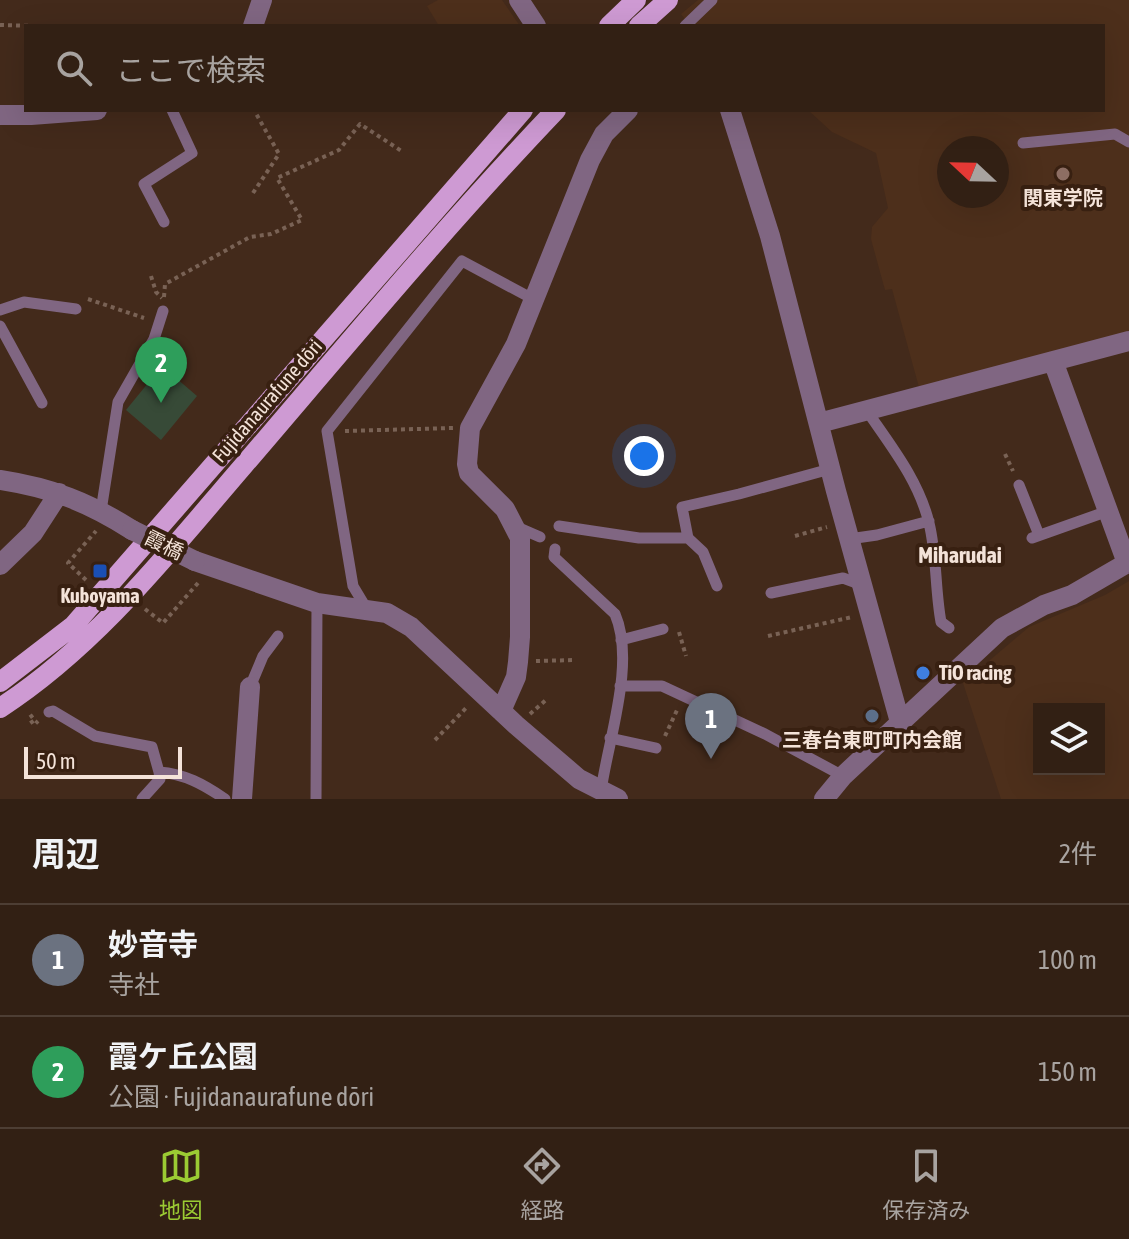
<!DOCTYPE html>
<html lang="ja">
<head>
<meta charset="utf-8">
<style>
	body { margin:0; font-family:"Asap Condensed","Noto Sans JP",sans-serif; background:#3d2d22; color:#f1f3f6 }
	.controls { position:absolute; right:24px; bottom:24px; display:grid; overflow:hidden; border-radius:0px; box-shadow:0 8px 32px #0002 }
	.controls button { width:72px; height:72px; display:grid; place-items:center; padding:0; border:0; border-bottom:2px solid #4d3e34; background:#322014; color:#f1f3f6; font:40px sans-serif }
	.compass { position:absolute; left:937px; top:136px; width:72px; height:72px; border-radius:50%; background:#322014; box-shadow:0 8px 32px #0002; rotate:292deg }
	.scale { position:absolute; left:24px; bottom:20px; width:158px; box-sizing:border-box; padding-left:8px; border:4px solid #f4e3d9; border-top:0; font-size:22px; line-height:28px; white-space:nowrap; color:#f4e3d9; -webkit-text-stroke:6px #382011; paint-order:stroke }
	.you { position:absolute; left:644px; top:456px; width:28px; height:28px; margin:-20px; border:6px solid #fff; border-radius:50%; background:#1a73e8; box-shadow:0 0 0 12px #1a73e833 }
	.badge { display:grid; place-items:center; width:52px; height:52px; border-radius:50%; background:#9bcb33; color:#fff; font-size:26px; font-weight:700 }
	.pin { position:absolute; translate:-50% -66px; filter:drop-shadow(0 2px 4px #0008) }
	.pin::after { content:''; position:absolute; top:42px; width:28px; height:24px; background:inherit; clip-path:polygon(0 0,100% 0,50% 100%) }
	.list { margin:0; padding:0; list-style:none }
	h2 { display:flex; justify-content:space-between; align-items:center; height:104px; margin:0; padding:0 32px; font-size:34px }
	h2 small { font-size:26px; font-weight:400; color:#a8a3a0 }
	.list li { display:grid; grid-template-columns:52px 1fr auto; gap:24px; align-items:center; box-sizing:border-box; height:112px; padding:0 32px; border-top:2px solid #4d3e34 }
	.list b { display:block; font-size:30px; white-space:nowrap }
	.list p { margin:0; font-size:26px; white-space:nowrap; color:#a8a3a0 }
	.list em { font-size:26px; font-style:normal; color:#a8a3a0 }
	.icon { flex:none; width:44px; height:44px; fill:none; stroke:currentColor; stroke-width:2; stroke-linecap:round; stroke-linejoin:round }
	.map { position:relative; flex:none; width:1129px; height:799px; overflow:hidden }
	.search { position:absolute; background:#322014; box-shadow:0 8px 32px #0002; left:24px; right:24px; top:24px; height:88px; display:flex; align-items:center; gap:20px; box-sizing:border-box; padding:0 28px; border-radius:0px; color:#a8a3a0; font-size:30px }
	.sheet { height:328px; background:#322014 }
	nav { display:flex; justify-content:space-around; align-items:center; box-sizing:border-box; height:112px; border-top:2px solid #4d3e34; background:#322014; font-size:22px; color:#a8a3a0 }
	nav a { display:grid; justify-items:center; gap:4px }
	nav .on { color:#9bcb33 }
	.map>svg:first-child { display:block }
	.built { fill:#4d2f1b; fill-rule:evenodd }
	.green { fill:#374a37 }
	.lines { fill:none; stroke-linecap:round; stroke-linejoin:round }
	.path { stroke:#796255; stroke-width:4; stroke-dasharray:4 4; stroke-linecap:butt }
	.lane { stroke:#806682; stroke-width:11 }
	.street { stroke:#806682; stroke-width:20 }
	.primary { stroke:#ce9ad3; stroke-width:20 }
	.street-bridge { stroke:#806682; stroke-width:20 }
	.education-dot { fill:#8d6e63; stroke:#382011; stroke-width:3 }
	.transit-dot { fill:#1a4fb4; stroke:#382011; stroke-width:3 }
	.shop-dot { fill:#3f7fe0; stroke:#382011; stroke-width:3 }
	.service-dot { fill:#5c6f8a; stroke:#382011; stroke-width:3 }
	.labels { text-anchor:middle; stroke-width:8; stroke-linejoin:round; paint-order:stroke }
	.poi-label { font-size:20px; font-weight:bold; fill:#f4e3d9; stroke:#382011 }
	.street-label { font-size:20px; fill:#f4e3d9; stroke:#382011 }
	.neighbourhood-label { font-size:22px; font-weight:bold; fill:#f4e3d9; stroke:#382011 }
</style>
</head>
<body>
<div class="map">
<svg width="1129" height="799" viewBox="0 0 1129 799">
	<rect width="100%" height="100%" fill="#432a1b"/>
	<path class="built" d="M 438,0 L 502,0 L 520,26 L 439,26 L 427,6 Z
		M 698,0 L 1129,0 L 1129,337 L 920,391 L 892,289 L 885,290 L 871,239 L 872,227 L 888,208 L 876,153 L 832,132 L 808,110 L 1103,110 L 1103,26 L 690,26 L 681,14 ZM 949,148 L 997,148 L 997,196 L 949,196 Z
		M 1129,581 L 1129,799 L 1001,799 L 963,683 L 1029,627 L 1105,595 ZM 1099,709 L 1099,769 L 1039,769 L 1039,709 Z"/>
	<path class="green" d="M 162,366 L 197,396 L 161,440 L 126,410 Z"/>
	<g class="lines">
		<path class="path" d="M 0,25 L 36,26
			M 253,193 L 279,154 L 254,110
			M 151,276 L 156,292 L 162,298
			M 164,297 L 165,284 L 250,237 L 271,234 L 302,220 L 277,178 L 339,150 L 360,124 L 403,152
			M 88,299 L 144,318
			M 345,431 L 453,428
			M 1005,454 L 1013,471
			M 795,536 L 827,527
			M 86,580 L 68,563 L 96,531
			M 145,609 L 163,623 L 198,583
			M 679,632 L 686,656
			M 768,636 L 852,617
			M 536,661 L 575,660
			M 530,714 L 546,700
			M 33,715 L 29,718 L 34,725 L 38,721
			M 665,736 L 678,708
			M 435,740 L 467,707"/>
		<path class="lane" d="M 685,26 L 712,0
			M 1023,143 L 1115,134 L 1129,142
			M 164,222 L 144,184 L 192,153 L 172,110
			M 0,310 L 24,302 L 76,309
			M 0,326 L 42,403
			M 867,411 C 891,446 919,481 929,523 C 937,555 935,590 941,622 L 949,628
			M 1019,485 L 1039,535
			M 101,511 L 118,402 L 154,339 L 163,311
			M 559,526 L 639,538 L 688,538 L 682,507 L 739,494 L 830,469
			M 517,527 L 540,537
			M 688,538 L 703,552 L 717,586
			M 1032,538 L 1108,511
			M 849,539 L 877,535 L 929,521
			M 555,549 L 554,557 L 615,614 C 636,663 608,740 601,791
			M 771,593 L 843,578 L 862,585
			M 368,611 L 353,586 L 327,431 L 462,261 L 533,299
			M 621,640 L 663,629
			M 620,686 L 662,686 L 765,734 L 843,776
			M 250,687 L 263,656 L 278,636
			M 49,712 L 53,711 L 95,736 L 152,747 L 159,772 C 185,774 203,784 225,799
			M 610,738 L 656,748
			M 142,799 L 160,779 L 159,772
			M 316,799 L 317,603"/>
		<path class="street" d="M 519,0 L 536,26
			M 253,26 L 262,0
			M 730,110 L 770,236 L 836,491 L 900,722
			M 0,115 L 31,115 L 97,110
			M 1053,361 L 1127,563
			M 819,423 L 1129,341
			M 0,480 C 52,488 88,502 132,530
			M 195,561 L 317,603 L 387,613 L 411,627 L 516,725 L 579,779 L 618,799
			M 0,565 L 33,533 L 59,493
			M 501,711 L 516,677 L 518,662 L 520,637 L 520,538 L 505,509 L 469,473 L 467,464 L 470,428 L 516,344 L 590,160 L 604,134 L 628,110
			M 242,799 L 250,687
			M 824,799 L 843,776 L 1002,628 L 1044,605 L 1072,595 L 1129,562"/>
		<path class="primary" d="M 609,26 L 636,0
			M 639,26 L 668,0
			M 0,682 L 73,626 L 523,110
			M 0,708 C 97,645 169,552 244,465 C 346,346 447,224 556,110"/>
		<path class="street-bridge" d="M 132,530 L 195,561"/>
	</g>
	<circle class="education-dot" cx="1063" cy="174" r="8"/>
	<rect class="transit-dot" x="92" y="563" width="16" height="16" rx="4"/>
	<circle class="shop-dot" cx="923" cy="673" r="8"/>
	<circle class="service-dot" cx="872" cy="716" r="8"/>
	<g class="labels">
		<g class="poi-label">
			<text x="1063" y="205">関東学院</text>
			<text x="100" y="603">Kuboyama</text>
			<text x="939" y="680" text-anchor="start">TiO racing</text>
			<text x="872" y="747">三春台東町町内会館</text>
		</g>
		<g class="street-label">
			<text transform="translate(267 401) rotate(-49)" y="7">Fujidanaurafune dōri</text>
			<text transform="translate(164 545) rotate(26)" y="7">霞橋</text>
		</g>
		<g class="neighbourhood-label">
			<text x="960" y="563">Miharudai</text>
		</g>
	</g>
</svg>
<div class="controls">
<button><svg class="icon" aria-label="layers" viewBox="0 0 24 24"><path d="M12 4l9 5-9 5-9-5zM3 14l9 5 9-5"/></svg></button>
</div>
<svg class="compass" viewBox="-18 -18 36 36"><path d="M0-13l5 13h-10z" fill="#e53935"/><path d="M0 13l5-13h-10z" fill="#a8a3a0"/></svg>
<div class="scale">50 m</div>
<div class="you"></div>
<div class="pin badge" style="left:711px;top:759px;background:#6b7280">1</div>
<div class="pin badge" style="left:161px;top:403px;background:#2e9e5b">2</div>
<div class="search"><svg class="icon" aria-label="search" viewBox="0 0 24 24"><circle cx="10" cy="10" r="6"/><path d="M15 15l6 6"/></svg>ここで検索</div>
</div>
<section class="sheet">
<h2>周辺<small>2件</small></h2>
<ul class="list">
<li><span class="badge" style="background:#6b7280">1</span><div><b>妙音寺</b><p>寺社</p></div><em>100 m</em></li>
<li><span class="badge" style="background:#2e9e5b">2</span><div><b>霞ケ丘公園</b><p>公園 · Fujidanaurafune dōri</p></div><em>150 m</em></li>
</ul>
</section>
<nav>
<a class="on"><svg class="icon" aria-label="map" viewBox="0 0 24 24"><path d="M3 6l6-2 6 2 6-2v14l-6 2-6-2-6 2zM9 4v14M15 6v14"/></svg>地図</a>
<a><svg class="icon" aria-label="directions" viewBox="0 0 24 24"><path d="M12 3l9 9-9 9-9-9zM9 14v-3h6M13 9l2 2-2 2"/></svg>経路</a>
<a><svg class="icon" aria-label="saved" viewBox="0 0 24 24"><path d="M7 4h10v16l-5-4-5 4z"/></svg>保存済み</a>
</nav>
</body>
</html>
